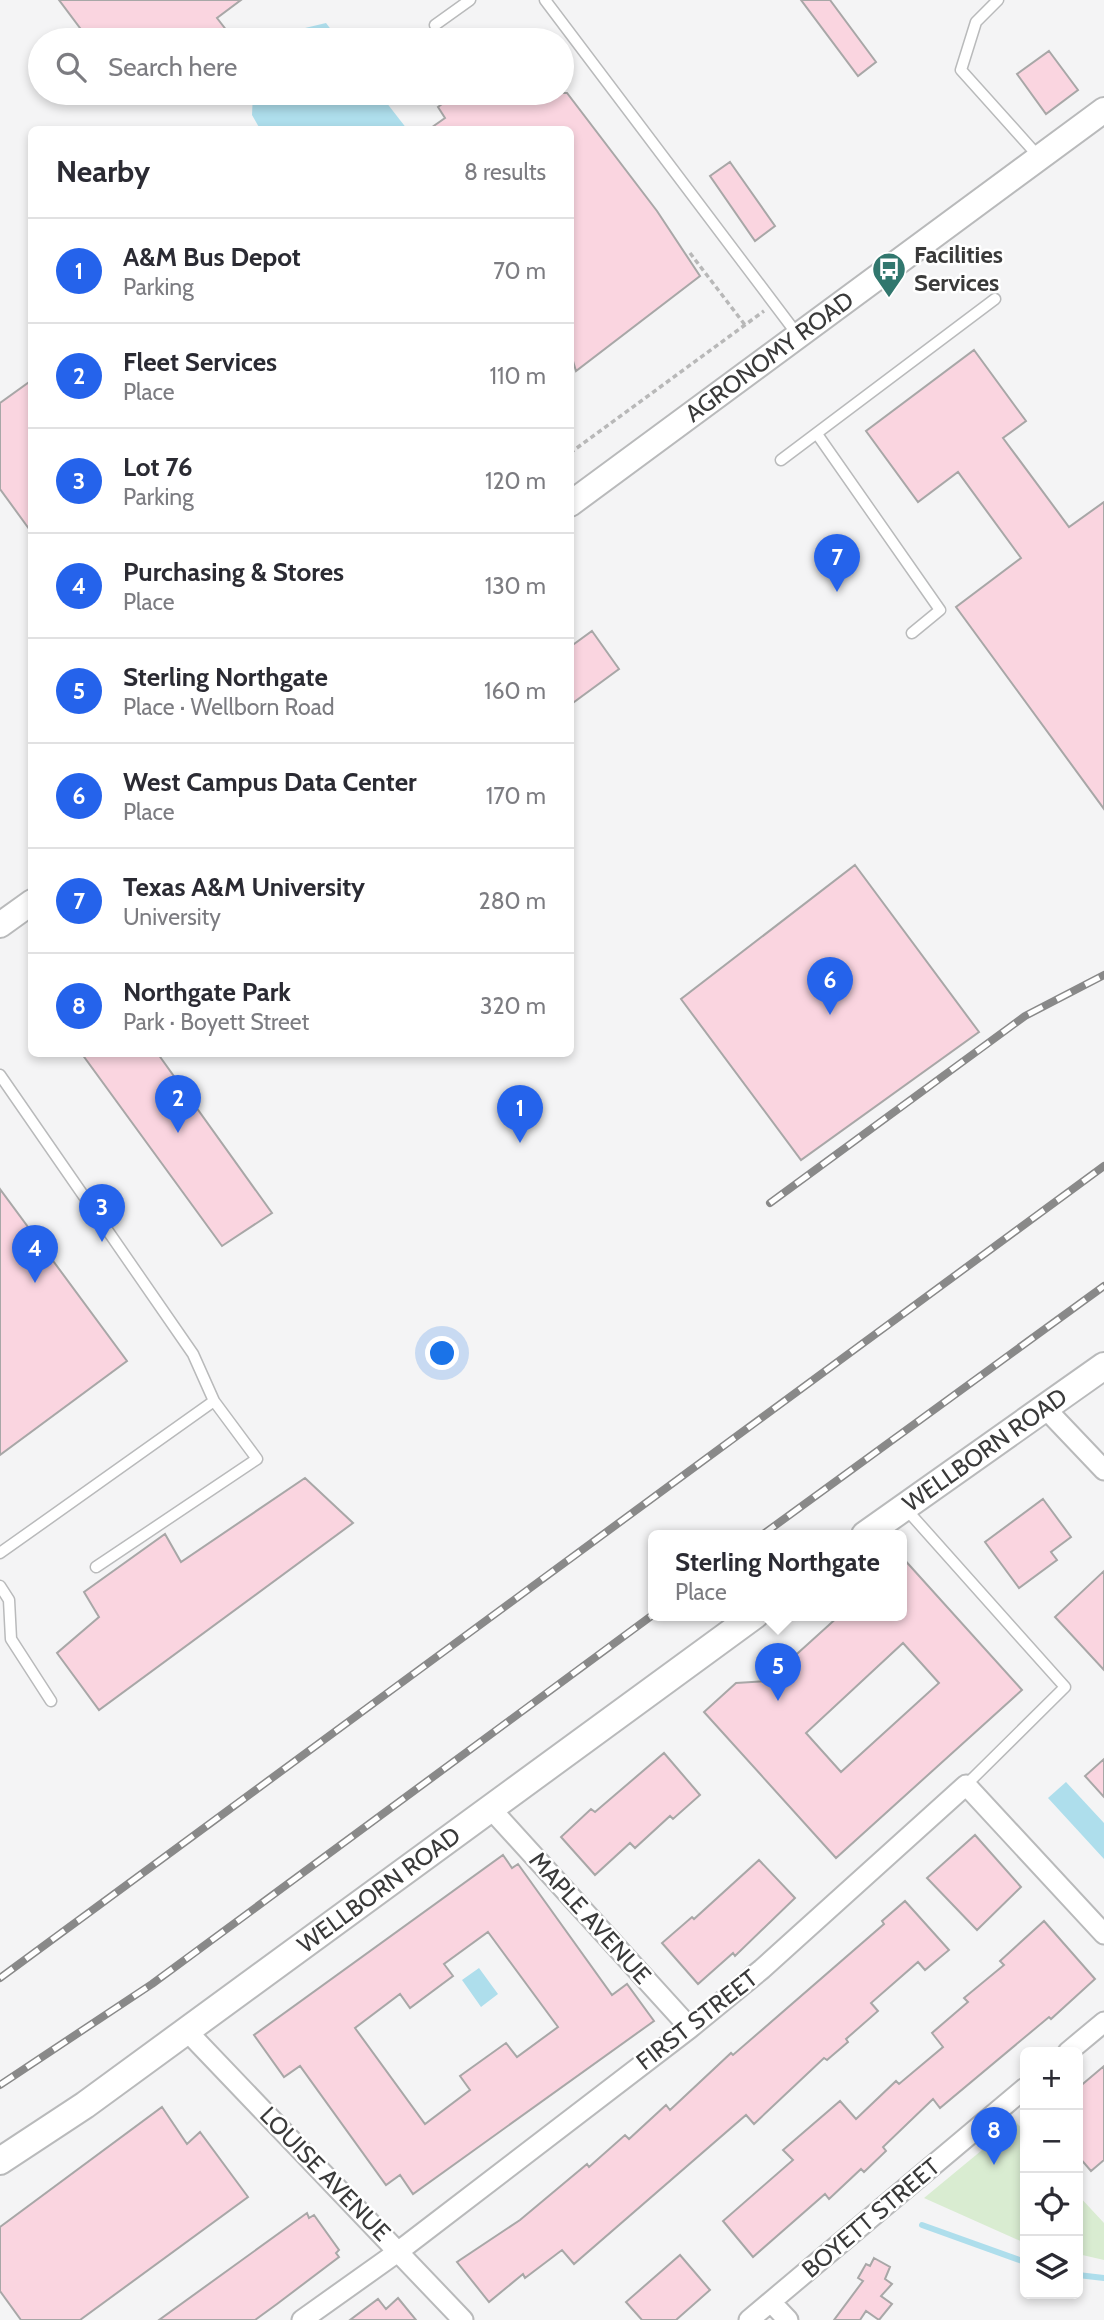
<!DOCTYPE html>
<html lang="en">
<head>
<meta charset="utf-8">
<style>
	body { margin:0; font-family:Cabin,sans-serif; background:#f2f2f3; color:#2b2b33 }
	.controls { position:absolute; right:21px; bottom:21px; display:grid; overflow:hidden; border-radius:10px; box-shadow:0 4px 10px #0003 }
	.controls button { width:63px; height:63px; display:grid; place-items:center; padding:0; border:0; border-bottom:2px solid #e1e1e2; background:#fff; color:#2b2b33; font:35px sans-serif }
	.you { position:absolute; left:443px; top:1354px; width:24px; height:24px; margin:-18px; border:5px solid #fff; border-radius:50%; background:#1a73e8; box-shadow:0 0 0 10px #1a73e833 }
	.badge { display:grid; place-items:center; width:46px; height:46px; border-radius:50%; background:#2563eb; color:#fff; font-size:23px; font-weight:700 }
	.pin { position:absolute; translate:-50% -58px; filter:drop-shadow(0 2px 4px #0008) }
	.pin::after { content:''; position:absolute; top:37px; width:24px; height:21px; background:inherit; clip-path:polygon(0 0,100% 0,50% 100%) }
	.popup { position:absolute; left:648px; top:1530px; width:259px; height:91px; box-sizing:border-box; display:grid; place-content:center; border-radius:10px; background:#fff; filter:drop-shadow(0 2px 5px #0005); font-size:23px; white-space:nowrap; color:#7c7c81 }
	.popup b { font-size:26px; color:#2b2b33 }
	.popup::after { content:''; position:absolute; left:50%; top:100%; margin-left:-14px; border:14px solid transparent; border-top-color:#fff }
	.list { margin:0; padding:0; list-style:none }
	h2 { display:flex; justify-content:space-between; align-items:center; height:91px; margin:0; padding:0 28px; font-size:30px }
	h2 small { font-size:23px; font-weight:400; color:#7c7c81 }
	.list li { display:grid; grid-template-columns:46px 1fr auto; gap:21px; align-items:center; box-sizing:border-box; height:105px; padding:0 28px; border-top:2px solid #e1e1e2 }
	.list b { display:block; font-size:26px; white-space:nowrap }
	.list p { margin:0; font-size:23px; white-space:nowrap; color:#7c7c81 }
	.list em { font-size:23px; font-style:normal; color:#7c7c81 }
	.icon { flex:none; width:38px; height:38px; fill:none; stroke:currentColor; stroke-width:2; stroke-linecap:round; stroke-linejoin:round }
	.map { position:relative; flex:none; width:1104px; height:2320px; overflow:hidden }
	.search { position:absolute; background:#fff; box-shadow:0 4px 10px #0003; left:28px; top:28px; width:546px; height:77px; display:flex; align-items:center; gap:18px; box-sizing:border-box; padding:0 24px; border-radius:38px; color:#7c7c81; font-size:26px }
	.panel { position:absolute; background:#fff; box-shadow:0 4px 10px #0003; left:28px; top:126px; width:546px; height:931px; border-radius:10px }
	.map>svg:first-child { display:block }
	.green { fill:#d9ecd1 }
	.water { fill:#aedeec }
	.lines { fill:none; stroke-linecap:round; stroke-linejoin:round }
	.stream { stroke:#aedeec; stroke-width:6 }
	.building { fill:#fad5e0; stroke:#a8a7a7; stroke-width:2; fill-rule:evenodd }
	.service-casing { stroke:#b9babb; stroke-width:13 }
	.minor-casing { stroke:#b9babb; stroke-width:23 }
	.tertiary-casing { stroke:#b9babb; stroke-width:28 }
	.secondary-casing { stroke:#b9babb; stroke-width:30 }
	.path { stroke:#b8b8b8; stroke-width:3.5; stroke-dasharray:5 3.5; stroke-linecap:butt }
	.service { stroke:#fff; stroke-width:10 }
	.minor { stroke:#fff; stroke-width:19 }
	.tertiary { stroke:#fff; stroke-width:24 }
	.secondary { stroke:#fff; stroke-width:26 }
	.rail-casing { stroke:#898989; stroke-width:8 }
	.rail { stroke:#fff; stroke-width:5; stroke-dasharray:16; stroke-linecap:butt }
	.labels { text-anchor:middle; stroke-width:5; stroke-linejoin:round; paint-order:stroke }
	.poi-label { font-size:24px; font-weight:bold; fill:#3a3a3a; stroke:#fff; text-anchor:start }
	.street-label { font-size:24px; fill:#3a3a3a; stroke:#fff }
</style>
</head>
<body>
<div class="map">
<svg width="1104" height="2320" viewBox="0 0 1104 2320">
	<rect width="100%" height="100%" fill="#f4f4f5"/>
	<path class="green" d="M 1016,2122 L 1025,2132 L 1025,2243 L 924,2198 Z
		M 1078,2195 L 1104,2223 L 1104,2260 L 1078,2254 Z"/>
	<path class="water" d="M 326,23 L 339,40 L 277,40 L 284,33 Z
		M 253,93 L 379,93 L 407,129 L 260,129 L 252,115 Z
		M 1066,1782 L 1104,1823 L 1104,1859 L 1048,1798 Z
		M 479,1968 L 498,1994 L 481,2007 L 462,1980 Z"/>
	<g class="lines">
		<path class="stream" d="M 922,2225 L 1025,2262
			M 1078,2275 L 1104,2278"/>
	</g>
	<path class="building" d="M 59,0 L 241,0 L 217,18 L 234,40 L 89,40 Z
		M 801,0 L 830,0 L 876,62 L 858,76 Z
		M 1049,51 L 1078,90 L 1046,114 L 1017,74 Z
		M 457,93 L 567,93 L 657,211 L 700,276 L 576,371 L 570,351 L 570,130 L 428,130 L 445,118 L 438,107 Z
		M 730,162 L 775,226 L 755,241 L 710,176 Z
		M 974,350 L 1026,421 L 1003,438 L 1069,527 L 1104,502 L 1104,809 L 956,607 L 1021,558 L 958,472 L 918,502 L 866,431 Z
		M 32,380 L 32,533 L 0,489 L 0,403 Z
		M 592,631 L 619,669 L 570,705 L 570,647 Z
		M 855,865 L 979,1032 L 801,1160 L 681,999 Z
		M 82,1054 L 158,1054 L 272,1213 L 222,1246 Z
		M 0,1189 L 127,1361 L 0,1455 Z
		M 305,1478 L 353,1523 L 99,1710 L 57,1653 L 99,1617 L 84,1592 L 165,1534 L 181,1562 Z
		M 1043,1499 L 1071,1537 L 1051,1552 L 1057,1560 L 1019,1588 L 985,1542 Z
		M 902,1557 L 1022,1690 L 836,1858 L 704,1712 L 736,1683 L 767,1681 L 840,1615 L 902,1615 ZM 903,1643 L 939,1683 L 841,1772 L 806,1733 Z
		M 1104,1571 L 1104,1670 L 1055,1617 Z
		M 664,1753 L 700,1795 L 673,1819 L 670,1816 L 635,1848 L 630,1843 L 595,1875 L 561,1837 L 591,1809 L 595,1812 Z
		M 1104,1759 L 1104,1797 L 1085,1776 Z
		M 975,1835 L 1021,1887 L 977,1930 L 927,1878 Z
		M 503,1855 L 512,1868 L 518,1864 L 612,1995 L 627,1984 L 654,2021 L 413,2194 L 400,2175 L 386,2185 L 300,2066 L 284,2077 L 254,2035 ZM 488,1932 L 558,2027 L 517,2057 L 506,2043 L 460,2076 L 470,2090 L 425,2124 L 355,2028 L 400,1994 L 410,2008 L 453,1976 L 444,1964 Z
		M 759,1860 L 795,1898 L 735,1956 L 733,1953 L 698,1984 L 662,1943 L 692,1917 L 694,1919 Z
		M 905,1901 L 949,1950 L 925,1970 L 918,1962 L 871,2003 L 878,2011 L 846,2039 L 848,2042 L 827,2060 L 824,2058 L 754,2124 L 746,2115 L 574,2264 L 562,2250 L 525,2278 L 523,2274 L 489,2302 L 457,2262 L 520,2220 L 587,2164 L 589,2167 L 625,2135 L 629,2139 L 666,2105 L 670,2110 L 731,2053 L 733,2055 L 884,1924 L 882,1921 Z
		M 1044,1921 L 1095,1979 L 1051,2019 L 1049,2017 L 940,2108 L 933,2099 L 883,2147 L 886,2151 L 864,2172 L 861,2169 L 829,2199 L 825,2194 L 753,2257 L 723,2221 L 793,2160 L 783,2150 L 840,2101 L 856,2119 L 896,2081 L 899,2084 L 943,2047 L 932,2033 L 968,2002 L 964,1998 L 1004,1965 L 1000,1961 Z
		M 1104,2066 L 1104,2160 L 1091,2171 L 1078,2156 L 1078,2088 Z
		M 162,2107 L 187,2144 L 200,2132 L 248,2197 L 80,2320 L 21,2320 L 0,2291 L 0,2227 Z
		M 307,2213 L 309,2218 L 314,2215 L 339,2250 L 336,2253 L 339,2257 L 277,2304 L 255,2320 L 159,2320 Z
		M 680,2255 L 710,2290 L 676,2320 L 642,2320 L 626,2302 Z
		M 874,2258 L 890,2267 L 885,2279 L 892,2284 L 881,2296 L 892,2304 L 879,2320 L 866,2311 L 860,2320 L 834,2320 L 863,2281 L 858,2278 L 866,2264 L 870,2266 Z
		M 398,2298 L 416,2320 L 350,2320 L 378,2299 L 386,2309 Z"/>
	<g class="lines">
		<g class="service-casing">
			<path id="service" d="M 545,0 L 797,334
				M 998,0 L 976,22 L 961,70 L 1039,157
				M 435,25 L 470,0
				M 817,434 L 940,610 L 912,633
				M 781,460 L 995,299
				M 0,1075 L 193,1354 L 214,1401 L 0,1553
				M 906,1509 L 1065,1687 L 966,1785
				M 96,1567 L 257,1459 L 214,1401
				M 0,1586 L 9,1600 L 11,1639 L 51,1701"/>
		</g>
		<g class="minor-casing">
			<path id="minor" d="M 1045,1408 L 1104,1470
				M 491,1809 L 690,2028
				M 185,2029 L 463,2320
				M 1068,2052 L 1104,2022
				M 771,2302 L 788,2320
				M 302,2320 L 399,2251 L 690,2028 L 762,1969 L 966,1785 L 1104,1934
				M 749,2320 L 1025,2088"/>
		</g>
		<g class="tertiary-casing">
			<g id="tertiary">
				<path id="s1" d="M 570,504 L 1104,110"/>
				<path d="M 0,925 L 32,902"/>
			</g>
		</g>
		<g class="secondary-casing">
			<g id="secondary">
				<path id="s2" d="M 865,1535 L 1104,1366"/>
				<path id="s3" d="M 0,2161 L 85,2105 L 755,1615"/>
			</g>
		</g>
		<path class="path" d="M 690,253 L 745,325
			M 570,453 L 764,311"/>
		<use href="#service" class="service"/>
		<use href="#minor" class="minor"/>
		<use href="#tertiary" class="tertiary"/>
		<use href="#secondary" class="secondary"/>
		<g class="rail-casing">
			<path id="rail" d="M 770,1203 L 1025,1016 L 1104,975
				M 762,1535 L 1104,1286
				M 0,1978 L 1104,1166
				M 0,2085 L 152,1984 L 654,1614"/>
		</g>
		<use href="#rail" class="rail"/>
	</g>
	<defs>
		<g id="bus-pin" transform="scale(1.75)"><path d="M0 17L-7.5 6A9.5 9.5 0 1 1 7.5 6Z" fill="#31776e" stroke="#fff"/><path d="M-5-6H5V4H4V6H2V4H-2V6H-4V4H-5ZM-3.5-4V0h7V-4ZM-3.5 1.2v1.5H-2V1.2ZM2 1.2v1.5H3.5V1.2Z" fill="#fff"/></g>
	</defs>
	<g fill-rule="evenodd">
		<use href="#bus-pin" x="889" y="269"/>
	</g>
	<g class="labels">
		<g class="poi-label">
			<text x="914" y="263">Facilities<tspan x="914" dy="28">Services</tspan></text>
		</g>
		<g class="street-label">
			<text dy="8" stroke="none"><textPath href="#s1" startOffset="248">AGRONOMY ROAD</textPath></text>
			<text dy="8" stroke="none"><textPath href="#s2" startOffset="147">WELLBORN ROAD</textPath></text>
			<text dy="8" stroke="none"><textPath href="#s3" startOffset="466">WELLBORN ROAD</textPath></text>
			<text transform="translate(590 1918) rotate(48)" y="8">MAPLE AVENUE</text>
			<text transform="translate(697 2020) rotate(-38)" y="8">FIRST STREET</text>
			<text transform="translate(325 2174) rotate(46)" y="8">LOUISE AVENUE</text>
			<text transform="translate(871 2218) rotate(-40)" y="8">BOYETT STREET</text>
		</g>
	</g>
</svg>
<div class="controls">
<button>+</button>
<button>−</button>
<button><svg class="icon" aria-label="locate" viewBox="0 0 24 24"><circle cx="12" cy="12" r="6"/><path d="M12 2v4M12 18v4M2 12h4M18 12h4"/></svg></button>
<button><svg class="icon" aria-label="layers" viewBox="0 0 24 24"><path d="M12 4l9 5-9 5-9-5zM3 14l9 5 9-5"/></svg></button>
</div>
<div class="you"></div>
<div class="pin badge" style="left:520px;top:1143px">1</div>
<div class="pin badge" style="left:178px;top:1133px">2</div>
<div class="pin badge" style="left:102px;top:1242px">3</div>
<div class="pin badge" style="left:35px;top:1283px">4</div>
<div class="pin badge" style="left:778px;top:1701px">5</div>
<div class="popup"><b>Sterling Northgate</b>Place</div>
<div class="pin badge" style="left:830px;top:1015px">6</div>
<div class="pin badge" style="left:837px;top:592px">7</div>
<div class="pin badge" style="left:994px;top:2165px">8</div>
<div class="search"><svg class="icon" aria-label="search" viewBox="0 0 24 24"><circle cx="10" cy="10" r="6"/><path d="M15 15l6 6"/></svg>Search here</div>
<section class="panel">
<h2>Nearby<small>8 results</small></h2>
<ul class="list">
<li><span class="badge">1</span><div><b>A&amp;M Bus Depot</b><p>Parking</p></div><em>70 m</em></li>
<li><span class="badge">2</span><div><b>Fleet Services</b><p>Place</p></div><em>110 m</em></li>
<li><span class="badge">3</span><div><b>Lot 76</b><p>Parking</p></div><em>120 m</em></li>
<li><span class="badge">4</span><div><b>Purchasing &amp; Stores</b><p>Place</p></div><em>130 m</em></li>
<li><span class="badge">5</span><div><b>Sterling Northgate</b><p>Place · Wellborn Road</p></div><em>160 m</em></li>
<li><span class="badge">6</span><div><b>West Campus Data Center</b><p>Place</p></div><em>170 m</em></li>
<li><span class="badge">7</span><div><b>Texas A&amp;M University</b><p>University</p></div><em>280 m</em></li>
<li><span class="badge">8</span><div><b>Northgate Park</b><p>Park · Boyett Street</p></div><em>320 m</em></li>
</ul>
</section>
</div>
</body>
</html>
